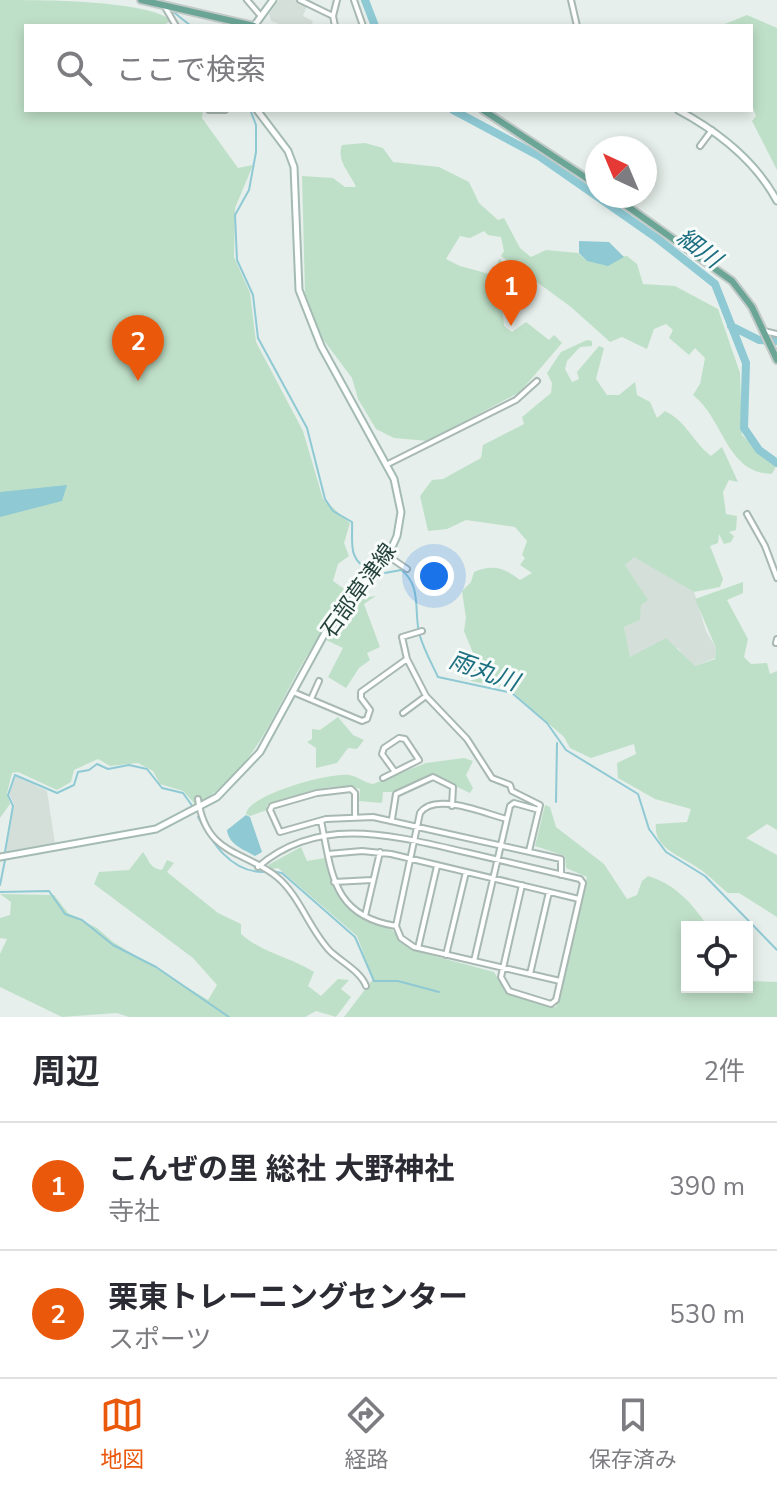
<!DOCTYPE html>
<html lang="ja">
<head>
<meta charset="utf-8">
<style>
	body { margin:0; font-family:"Nunito Sans","Noto Sans JP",sans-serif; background:#f2f2f3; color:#2b2b33 }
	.controls { position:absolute; right:24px; bottom:24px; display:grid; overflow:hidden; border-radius:0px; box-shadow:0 4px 12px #0003 }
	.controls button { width:72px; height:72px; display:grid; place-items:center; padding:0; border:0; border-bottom:2px solid #e1e1e2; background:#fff; color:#2b2b33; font:40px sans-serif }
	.compass { position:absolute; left:585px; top:136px; width:72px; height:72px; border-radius:50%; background:#fff; box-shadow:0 4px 12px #0003; rotate:316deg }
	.you { position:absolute; left:434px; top:576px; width:28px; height:28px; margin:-20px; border:6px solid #fff; border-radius:50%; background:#1a73e8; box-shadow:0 0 0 12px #1a73e833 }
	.badge { display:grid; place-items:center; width:52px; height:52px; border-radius:50%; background:#ea580c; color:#fff; font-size:26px; font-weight:700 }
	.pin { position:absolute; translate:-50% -66px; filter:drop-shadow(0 2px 4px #0008) }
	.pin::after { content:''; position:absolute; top:42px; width:28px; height:24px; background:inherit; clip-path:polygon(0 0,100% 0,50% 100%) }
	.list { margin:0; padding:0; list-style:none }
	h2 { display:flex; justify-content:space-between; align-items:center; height:104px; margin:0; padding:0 32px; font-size:34px }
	h2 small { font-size:26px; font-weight:400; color:#7c7c81 }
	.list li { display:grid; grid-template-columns:52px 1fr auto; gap:24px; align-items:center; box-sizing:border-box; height:128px; padding:0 32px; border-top:2px solid #e1e1e2 }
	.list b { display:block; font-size:30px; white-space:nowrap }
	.list p { margin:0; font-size:26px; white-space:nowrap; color:#7c7c81 }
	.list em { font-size:26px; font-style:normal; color:#7c7c81 }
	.icon { flex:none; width:44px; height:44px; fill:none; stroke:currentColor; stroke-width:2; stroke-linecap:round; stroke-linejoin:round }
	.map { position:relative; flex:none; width:777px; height:1017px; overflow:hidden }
	.search { position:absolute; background:#fff; box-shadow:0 4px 12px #0003; left:24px; right:24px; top:24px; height:88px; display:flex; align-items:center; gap:20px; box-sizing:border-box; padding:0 28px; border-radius:0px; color:#7c7c81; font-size:30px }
	.sheet { height:360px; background:#fff }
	nav { display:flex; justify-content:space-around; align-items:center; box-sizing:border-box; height:112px; border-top:2px solid #e1e1e2; background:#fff; font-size:22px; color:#7c7c81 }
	nav a { display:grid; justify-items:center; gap:4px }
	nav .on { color:#ea580c }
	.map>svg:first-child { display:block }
	.built { fill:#d4dfda }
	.green { fill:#bfe0c8 }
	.water { fill:#8ec9d4 }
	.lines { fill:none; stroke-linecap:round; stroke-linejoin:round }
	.stream { stroke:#8ec9d4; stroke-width:2 }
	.river { stroke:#8ec9d4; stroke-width:8 }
	.street-casing { stroke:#a8b8b2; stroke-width:8 }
	.secondary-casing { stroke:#a4bbb3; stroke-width:9 }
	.primary-casing { stroke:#c2cac8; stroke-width:10 }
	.street { stroke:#fff; stroke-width:4 }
	.secondary { stroke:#fff; stroke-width:5 }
	.primary { stroke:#6aa596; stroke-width:6 }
	.labels { text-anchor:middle; stroke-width:6; stroke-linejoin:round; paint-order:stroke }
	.street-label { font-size:22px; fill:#24423a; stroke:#f7fbf9 }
	.water-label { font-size:24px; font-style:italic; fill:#1c6f80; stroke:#f7fbf9 }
</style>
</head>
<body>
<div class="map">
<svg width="777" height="1017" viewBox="0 0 777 1017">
	<rect width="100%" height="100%" fill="#e6efeb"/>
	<path class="built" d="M 279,0 L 294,0 L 307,6 L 303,16 L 313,21 L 311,26 L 285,26 L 271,21 L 269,14 Z
		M 634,556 L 694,592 L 706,631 L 716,648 L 715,658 L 695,666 L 687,662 L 678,648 L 629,657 L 624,627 L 640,620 L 625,565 Z
		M 16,776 L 47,791 L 55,844 L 6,852 L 14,804 L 9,793 Z"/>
	<path class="green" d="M 0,0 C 40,0 145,0 171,20 L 163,26 L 26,26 L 26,110 L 203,110 L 202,118 L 238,168 L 253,165 L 235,208 L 234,257 L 250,293 L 256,342 L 303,431 L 323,499 L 350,523 L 344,543 L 349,556 L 338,564 L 333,581 L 350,593 C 334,615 318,637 305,659 C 273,713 255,771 196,805 L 183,791 L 160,784 L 153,771 L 138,763 L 110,766 L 98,759 L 74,770 L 71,782 L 57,790 L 18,772 L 12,773 L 7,793 L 10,804 L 0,818 Z
		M 747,15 L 777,28 L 777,170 L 752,121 L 756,116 L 751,103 L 751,26 L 720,26 Z
		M 365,143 L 383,148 L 393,162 L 439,167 L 469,182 L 479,203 L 498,220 L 504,218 L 520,248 L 531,257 L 546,250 L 578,253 L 587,261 L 627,256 L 637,264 L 643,284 L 675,286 L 718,309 L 740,373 L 742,435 L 776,466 L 772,474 C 726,473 724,419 693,395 L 700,384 L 705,358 L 695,348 L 689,355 L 669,338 L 673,330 L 666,324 L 654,329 L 647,349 L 622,337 L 610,342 L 571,307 L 501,256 L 504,251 L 501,237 L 488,235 L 484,231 L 470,238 L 460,236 L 446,259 L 460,266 L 493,275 L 499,259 L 536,287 L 530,295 L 516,286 L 502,304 L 504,326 L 512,332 L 526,322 L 549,340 L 554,335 L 562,343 L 520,392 L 428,441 L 394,438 L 376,429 L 358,399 L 352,378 L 322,338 L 305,293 L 302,176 L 333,178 L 345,187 L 356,187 C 350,173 336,161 342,145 Z
		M 587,340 L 592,341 L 592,346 L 580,347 L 567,361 L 565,369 L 572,382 L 579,379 L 577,372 L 599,346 L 604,348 L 596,379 L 607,395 L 619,395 L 635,382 L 637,395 L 650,402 L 657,418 L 665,411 C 686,421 693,442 711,456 L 722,447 L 738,482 L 729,480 L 723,492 L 726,514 L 737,516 L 736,530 L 729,532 L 734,536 L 731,542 L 724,544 L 719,534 L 718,543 L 710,546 L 723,579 L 720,587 L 694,592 L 634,557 L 625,565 L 648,600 L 641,605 L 640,620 L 624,627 L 630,657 L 666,638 L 695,666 L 715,659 L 716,648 L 695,599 L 743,582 L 743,593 L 727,600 L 748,639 L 744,657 L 751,664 L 767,663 L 770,674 L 777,671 L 777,830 L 767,824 L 746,838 L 777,855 L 777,917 L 739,893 L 728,893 C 718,885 709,875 698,868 C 682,856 653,849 656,824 L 687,822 L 691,809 L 655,799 L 618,778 L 617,763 L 636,754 L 634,744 L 591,758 L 570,748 L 564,737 L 508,688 L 471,681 L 473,653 L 464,631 L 466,618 L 462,591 L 471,582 L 474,572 C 493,564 505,568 520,580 L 532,573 L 520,565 L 525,558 L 522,555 L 527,541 L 515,527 L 466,520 L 447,529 L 428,531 L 420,496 L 432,480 L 443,479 L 481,458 L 483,445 L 524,424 L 522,417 L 551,393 L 552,383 L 547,373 L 561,352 Z
		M 364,592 L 369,597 L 376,596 L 364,604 L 380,647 L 367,653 L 370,660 L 359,668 L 346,688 L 328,677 L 343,648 L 326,640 Z
		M 338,717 L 353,735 L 364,740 L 357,749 L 348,748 L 337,763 L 316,768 L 316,748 L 307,742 L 312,739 L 312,729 L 320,730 Z
		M 464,758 L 473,761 L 466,775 L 473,788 L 470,793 L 432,775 L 395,792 L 383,792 L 382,803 L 359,801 L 360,789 C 331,780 294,797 267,805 L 267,810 L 250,816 L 246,814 C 248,795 329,772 349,775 C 358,776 364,783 373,784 L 426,763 Z
		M 545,805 L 550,807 L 556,827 L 604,864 L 627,899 L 637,895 L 642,881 L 648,876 C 675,884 693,904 708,927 L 687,927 L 687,987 L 747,987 L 747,981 L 777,982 L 777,1017 L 344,1017 L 373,979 L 357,936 L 278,868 L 272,869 L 268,865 L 301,847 L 307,861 L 325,858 L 336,891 L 359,916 L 389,927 L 412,950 L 494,972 L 506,992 L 556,1007 L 587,877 L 566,868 L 565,856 L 535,846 Z
		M 143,852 C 150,861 149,868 162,870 L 167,860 L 174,863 L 167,872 L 218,913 L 241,924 L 241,934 C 262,953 290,957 314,972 L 308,986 L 321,996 L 338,979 L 349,980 L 341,989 L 351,997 L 336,1017 L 316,1011 L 305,1017 L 129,1017 L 117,1013 L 62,1017 L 0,987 L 0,954 L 7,939 L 0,938 L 0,918 L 10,915 L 11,902 L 0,894 L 54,895 L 68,913 L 97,928 L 113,942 L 208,1000 L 217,985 L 193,958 L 94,884 L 99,872 L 129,870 Z"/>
	<path class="water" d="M 579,241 L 609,242 L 624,257 L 608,266 L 587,261 L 579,253 Z
		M 67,485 L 62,501 L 0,517 L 0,492 Z
		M 246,815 L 250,817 L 262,852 L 255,856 C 243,849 229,845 227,830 Z"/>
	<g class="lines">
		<path class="stream" d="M 171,10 L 191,26
			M 251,112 L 256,125 L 256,152 L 249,190 L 235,215 L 237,260 L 253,295 L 258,338 L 307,428 L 325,499 L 333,511 L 352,522 C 353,542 347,560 370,570
			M 385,573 L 401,570 C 423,585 413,616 420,636 C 424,650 432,664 438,677 L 512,693 L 547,723 L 566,750 L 638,794 L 649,829 L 666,852 L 705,876 L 777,950
			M 556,802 L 557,743
			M 198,817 C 212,842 230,872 263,872
			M 5,852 L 13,806 L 8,795 L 15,775 L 57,793 L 74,785 L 78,772 L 89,770 L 97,764 L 108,769 L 129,765 L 147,769 L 162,788 L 183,793 L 193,807
			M 271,871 L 282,873 L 355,937 L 374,981 L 398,981 L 439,992
			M 0,885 L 5,860
			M 0,892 L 49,891 L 65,914 L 82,920 L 113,945 L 156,967 L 229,1017"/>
		<path class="river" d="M 365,0 L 375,26
			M 453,110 L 539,156 L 658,239 L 715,284 L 746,363 L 744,428 L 759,450 L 777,463
			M 731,326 L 759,340 L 777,341"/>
		<g class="street-casing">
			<path id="street" d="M 247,0 L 260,15
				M 300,0 L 333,16 L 335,26
				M 354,0 L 363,26
				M 571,0 L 577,26
				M 165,7 L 176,26
				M 333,16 L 337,0
				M 209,110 L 225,110
				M 700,146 L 712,130
				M 764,331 L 777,334
				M 388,464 L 516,400 L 537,381
				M 747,514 L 765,546 L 777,578
				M 388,556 L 407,569
				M 422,631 L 402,637 L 407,659 L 426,696 L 467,739 L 492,778 L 510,785 L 512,791 L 540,805 L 529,851
				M 776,643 L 777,639
				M 293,692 L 362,721 L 367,719 L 370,710 L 361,698 L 361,692 L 407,659
				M 311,699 L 319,681
				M 403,713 L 426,696
				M 383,778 L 419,760 L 405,739 L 399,738 L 384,748 L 382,754 L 395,772
				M 198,799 C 206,856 244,850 277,877 C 300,896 310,931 331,952 C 342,962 361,972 366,986
				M 355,817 L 355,793 L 351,789 L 317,793 L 272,806 L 270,810 L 280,832 L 326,819 L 373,817 L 561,859 L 561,875
				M 392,819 L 396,794 L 433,777 L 453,787 L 452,806
				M 321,821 C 332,873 332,916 396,926 L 401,938 L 414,947 L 560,981
				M 328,854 L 362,851 L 391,854 L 579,899
				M 258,867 C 319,814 395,836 465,852 C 504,861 542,870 580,879 L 583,883 L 556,1000 L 551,1004 L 509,991 L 501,977 L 522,885
				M 334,882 L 372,880
				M 365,916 L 380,852
				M 396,926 L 420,813 C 435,791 485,814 507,819
				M 418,948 L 437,866
				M 446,955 L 466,872
				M 474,961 L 510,806 L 514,803 L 539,810
				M 530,974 L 549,892"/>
		</g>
		<g class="secondary-casing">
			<path id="secondary" d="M 254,26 L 273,0
				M 678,110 C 719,132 755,160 777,201
				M 0,857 L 156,829 L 217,797 L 260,752 L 325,633 L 388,556 L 397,536 L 401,512 L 394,479 L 321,346 L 299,290 L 294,167 L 288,151 L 257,110"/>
		</g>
		<g class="primary-casing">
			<path id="primary" d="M 141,0 L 254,26
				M 483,110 L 597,185
				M 613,196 L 732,281 L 752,307 L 777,360"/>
		</g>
		<use href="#street" class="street"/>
		<use href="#secondary" class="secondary"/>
		<use href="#primary" class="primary"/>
	</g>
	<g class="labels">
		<g class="street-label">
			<text transform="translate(358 590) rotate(-54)" y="8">石部草津線</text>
		</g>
		<g class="water-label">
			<text transform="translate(699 248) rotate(37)" y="8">細川</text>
			<text transform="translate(484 671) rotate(20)" y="8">雨丸川</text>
		</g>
	</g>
</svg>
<div class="controls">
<button><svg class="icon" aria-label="locate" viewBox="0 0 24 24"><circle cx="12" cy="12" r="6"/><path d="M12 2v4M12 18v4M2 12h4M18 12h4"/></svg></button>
</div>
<svg class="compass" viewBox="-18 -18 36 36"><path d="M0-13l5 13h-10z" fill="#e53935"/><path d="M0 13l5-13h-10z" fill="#7c7c81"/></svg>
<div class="you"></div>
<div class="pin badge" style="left:511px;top:326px">1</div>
<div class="pin badge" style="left:138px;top:381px">2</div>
<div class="search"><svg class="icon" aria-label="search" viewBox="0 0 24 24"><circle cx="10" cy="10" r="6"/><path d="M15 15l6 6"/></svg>ここで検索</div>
</div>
<section class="sheet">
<h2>周辺<small>2件</small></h2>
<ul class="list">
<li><span class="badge">1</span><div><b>こんぜの里 総社 大野神社</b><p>寺社</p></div><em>390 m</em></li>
<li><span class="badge">2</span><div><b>栗東トレーニングセンター</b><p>スポーツ</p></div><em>530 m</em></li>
</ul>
</section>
<nav>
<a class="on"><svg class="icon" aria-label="map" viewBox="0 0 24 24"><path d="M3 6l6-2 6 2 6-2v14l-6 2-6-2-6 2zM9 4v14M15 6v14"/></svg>地図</a>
<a><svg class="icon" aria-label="directions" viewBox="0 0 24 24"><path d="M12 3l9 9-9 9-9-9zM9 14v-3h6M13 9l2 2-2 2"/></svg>経路</a>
<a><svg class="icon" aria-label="saved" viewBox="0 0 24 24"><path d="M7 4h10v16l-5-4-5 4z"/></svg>保存済み</a>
</nav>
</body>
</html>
